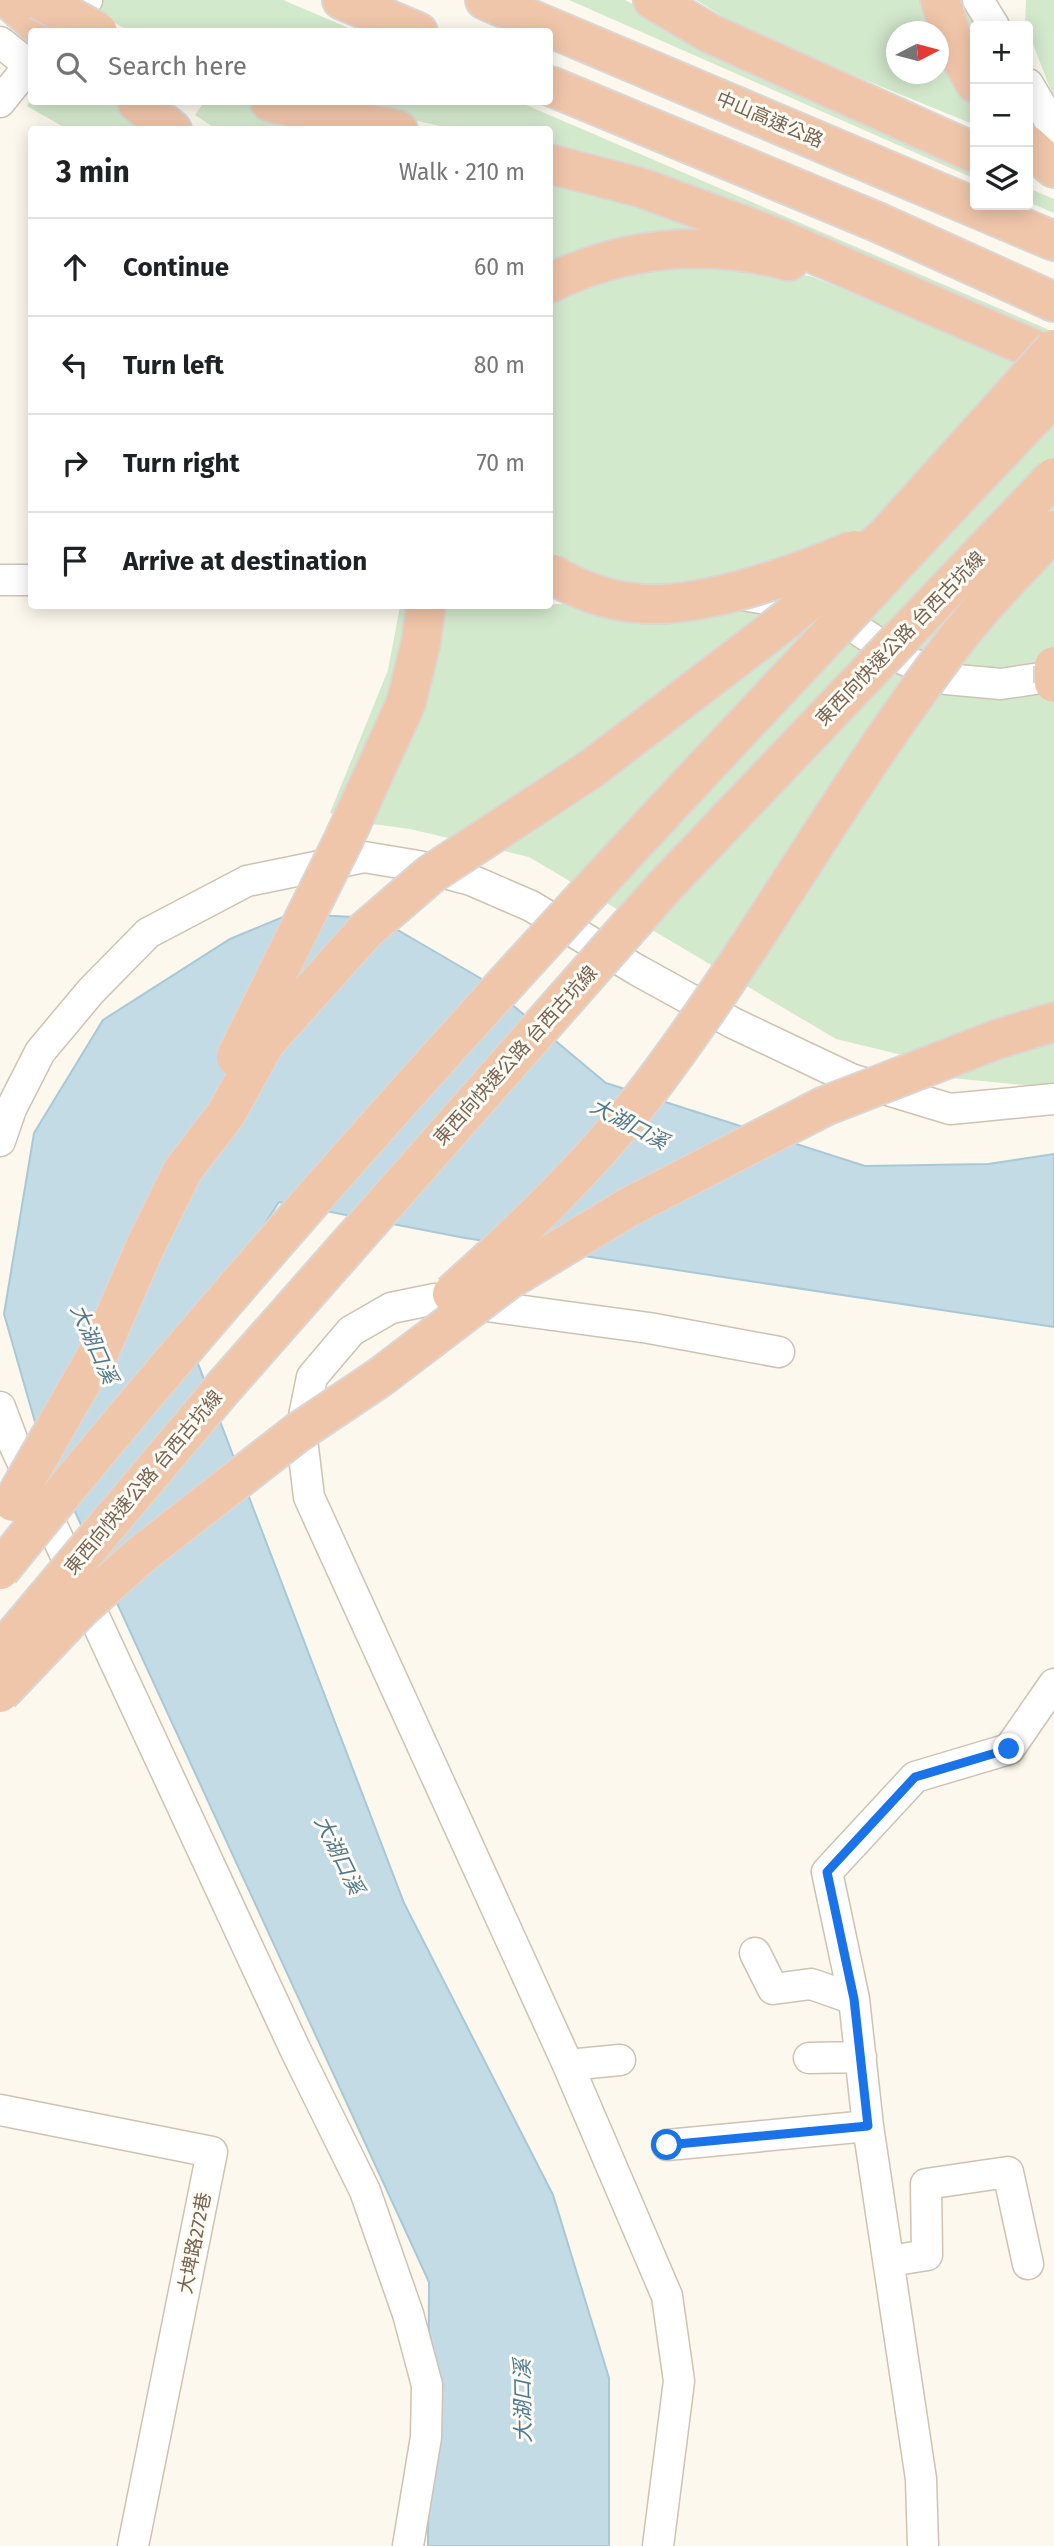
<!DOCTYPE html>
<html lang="en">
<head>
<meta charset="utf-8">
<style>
	body { margin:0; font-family:"Fira Sans","Noto Sans TC",sans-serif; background:#f6f6f6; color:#202124 }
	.controls { position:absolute; right:21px; top:21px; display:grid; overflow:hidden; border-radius:7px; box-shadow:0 4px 18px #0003 }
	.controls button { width:63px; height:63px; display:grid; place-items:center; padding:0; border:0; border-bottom:2px solid #e0e0e0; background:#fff; color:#202124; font:35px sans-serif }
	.compass { position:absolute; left:886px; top:21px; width:63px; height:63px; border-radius:50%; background:#fff; box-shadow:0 4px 18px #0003; rotate:84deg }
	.stop { position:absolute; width:21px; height:21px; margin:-16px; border:5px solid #1a73e8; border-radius:50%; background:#fff }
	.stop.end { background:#1a73e8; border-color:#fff; box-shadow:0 2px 7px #0008 }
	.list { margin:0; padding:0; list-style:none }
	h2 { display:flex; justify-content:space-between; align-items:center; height:91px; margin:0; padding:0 28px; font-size:30px }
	h2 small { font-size:23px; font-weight:400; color:#757577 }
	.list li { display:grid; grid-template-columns:46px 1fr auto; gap:21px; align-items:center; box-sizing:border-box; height:98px; padding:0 28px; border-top:2px solid #e0e0e0 }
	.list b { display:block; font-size:26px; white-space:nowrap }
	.list em { font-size:23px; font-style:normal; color:#757577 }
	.icon { flex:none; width:38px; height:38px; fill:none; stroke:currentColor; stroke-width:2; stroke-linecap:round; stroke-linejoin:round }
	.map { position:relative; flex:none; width:1054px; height:2546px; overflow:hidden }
	.search { position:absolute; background:#fff; box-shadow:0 4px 18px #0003; left:28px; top:28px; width:525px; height:77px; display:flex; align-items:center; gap:18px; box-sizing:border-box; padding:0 24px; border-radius:7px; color:#757577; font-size:26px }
	.panel { position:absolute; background:#fff; box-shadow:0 4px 18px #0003; left:28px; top:126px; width:525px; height:483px; border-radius:7px }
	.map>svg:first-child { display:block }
	.green { fill:#d3e9cc; fill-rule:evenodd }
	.water { fill:#c2dbe5; stroke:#a9c8d6; stroke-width:2 }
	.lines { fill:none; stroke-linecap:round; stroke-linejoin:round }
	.minor-casing { stroke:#cec2b3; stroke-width:33 }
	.highway-casing { stroke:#dbd6d2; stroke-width:42 }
	.minor { stroke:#fff; stroke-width:30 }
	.highway { stroke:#f0c6aa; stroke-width:38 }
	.highway-bridge-casing { stroke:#dbd6d2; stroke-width:42; stroke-linecap:butt }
	.highway-bridge { stroke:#f0c6aa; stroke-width:38 }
	.route { stroke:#1a73e8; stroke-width:9 }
	.labels { text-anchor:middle; stroke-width:6; stroke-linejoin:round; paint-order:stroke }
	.street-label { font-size:19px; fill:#766351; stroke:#fefbf4 }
	.water-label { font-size:21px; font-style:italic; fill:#4f7a8e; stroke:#fefbf4 }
</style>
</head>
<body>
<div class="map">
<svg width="1054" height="2546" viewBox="0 0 1054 2546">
	<rect width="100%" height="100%" fill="#fcf8ed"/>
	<path class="green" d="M 100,0 L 283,0 L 356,31 L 129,31 L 91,9 Z
		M 569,0 L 625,0 L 725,55 L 975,165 L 975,179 Z
		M 696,0 L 972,0 L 985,26 L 975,26 L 975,125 L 748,32 ZM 897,32 L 939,32 L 939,74 L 897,74 Z
		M 1026,0 L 1054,0 L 1054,99 L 1025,23 Z
		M 31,99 L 144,102 L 182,129 L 67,129 L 27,106 Z
		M 204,102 L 238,102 L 350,129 L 216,129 L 195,115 Z
		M 334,102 L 519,102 L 1054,332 L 1054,339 L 550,152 L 550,130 L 453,129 Z
		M 550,177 L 747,235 L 550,276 Z
		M 1028,188 L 1054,199 L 1054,213 L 1028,202 Z
		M 742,261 L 813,277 L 1054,376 L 1054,1011 L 906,1056 L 836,1039 L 529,857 L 410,829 L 357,822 L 330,813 L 388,670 L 400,606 L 573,604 L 550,567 L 550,298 L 590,276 Z
		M 1054,1034 L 1054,1088 L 941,1077 Z"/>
	<path class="water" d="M 290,914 L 377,918 L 480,978 L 606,1083 L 865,1166 L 988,1164 L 1054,1154 L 1054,1327 L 465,1238 L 279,1202 L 189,1340 L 404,1903 L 553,2195 L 609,2378 L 609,2546 L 428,2546 L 429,2282 L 37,1429 L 4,1314 L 34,1133 L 103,1020 L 230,939 Z"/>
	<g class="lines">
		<g class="minor-casing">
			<path id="minor" d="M 978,0 L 994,26
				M 59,32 L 87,0
				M 0,42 L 29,65
				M 1028,84 L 1054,128
				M 0,102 L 32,62
				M 0,580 L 32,580
				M 735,594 L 824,608 L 903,659 L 946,679 L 1001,684 L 1054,676
				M 0,1141 L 11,1109 L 40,1052 L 91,991 L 148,933 L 247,881 L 364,857 L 418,866 L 471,880 L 531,906 L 637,970 L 733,1023 L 851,1079 L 950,1109 L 1054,1099
				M 0,1407 L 14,1444 L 295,2049 L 365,2191 L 408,2314 L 427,2385 L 426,2437 L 408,2546
				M 755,1953 L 773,1989 L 811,1984 L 854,1999
				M 809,2058 L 861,2057
				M 568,2065 L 620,2060
				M 0,2110 L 212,2152 L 133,2546
				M 667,2145 L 868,2126
				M 890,2261 L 927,2255 L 926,2184 L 1008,2172 L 1028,2264
				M 658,2546 L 679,2381 L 667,2296 L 568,2065 L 309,1497 L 301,1431 L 312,1377 L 351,1331 L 391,1308 L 435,1299 L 649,1328 L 779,1352
				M 923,2546 L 921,2479 L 868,2126 L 854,1999 L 827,1872 L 915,1777 L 1009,1749 L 1054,1684"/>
		</g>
		<g class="highway-casing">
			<path id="highway" d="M 10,0 L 46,32
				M 342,0 L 418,32
				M 485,0 L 1054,241
				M 653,0 L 709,33 L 975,153
				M 940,0 L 956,49 L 975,83
				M 550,86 L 877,222 L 1054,302
				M 137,102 L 172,130
				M 270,102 L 398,130
				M 1028,145 L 1054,168
				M 550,164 L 642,188 L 775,237 L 1054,358
				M 550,283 C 627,246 705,239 789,261
				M 998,1039 L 1054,1022
				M 145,1247 L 183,1170"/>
		</g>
		<use href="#minor" class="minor"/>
		<use href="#highway" class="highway"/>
		<g class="highway-bridge-casing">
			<path id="highway-bridge" d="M 39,0 L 98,32
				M 550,573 C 576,589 604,600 635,603 C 697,611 797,574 854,550
				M 1054,666 L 1054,683
				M 236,1057 L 344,839 L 406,703 L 421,642 L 426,606
				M 183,1170 L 226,1114 L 265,1043 L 366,930 L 431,874 L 591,769 L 786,620 L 885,537 L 1054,349
				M 452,1294 C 523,1230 592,1164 650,1088 C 759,944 845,784 955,641 C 984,602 1021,567 1054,530
				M 13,1502 L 102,1346 L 145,1247
				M 0,1570 C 239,1274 495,991 755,714 C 855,608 953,500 1054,396
				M 0,1653 L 222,1389 L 664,887 L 1054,477
				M 0,1693 L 81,1608 L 142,1554 L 297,1433 L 379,1378 L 508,1280 L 629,1207 L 825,1106 L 998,1039"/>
		</g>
		<use href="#highway-bridge" class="highway-bridge"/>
	</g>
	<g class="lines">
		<path class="route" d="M 667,2145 L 868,2126 L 854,1999 L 827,1872 L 915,1777 L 1009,1749"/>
	</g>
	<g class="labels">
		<g class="street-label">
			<text transform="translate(770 119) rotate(23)" y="7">中山高速公路</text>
			<text transform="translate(900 638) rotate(-46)" y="7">東西向快速公路 台西古坑線</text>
			<text transform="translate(515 1055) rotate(-48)" y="7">東西向快速公路 台西古坑線</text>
			<text transform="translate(143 1482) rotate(-50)" y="7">東西向快速公路 台西古坑線</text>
			<text transform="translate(194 2243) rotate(-79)" y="7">大埤路272巷</text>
		</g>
		<g class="water-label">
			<text transform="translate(629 1124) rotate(28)" y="7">大湖口溪</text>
			<text transform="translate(94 1344) rotate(66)" y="7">大湖口溪</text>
			<text transform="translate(339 1855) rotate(64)" y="7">大湖口溪</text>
			<text transform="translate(523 2401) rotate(-91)" y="7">大湖口溪</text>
		</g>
	</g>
</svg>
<div class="controls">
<button>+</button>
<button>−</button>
<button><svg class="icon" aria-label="layers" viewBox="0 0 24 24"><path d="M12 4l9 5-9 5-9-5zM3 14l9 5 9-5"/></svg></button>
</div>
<svg class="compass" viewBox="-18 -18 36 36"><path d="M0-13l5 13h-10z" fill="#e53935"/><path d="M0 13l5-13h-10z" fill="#757577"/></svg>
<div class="stop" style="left:667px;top:2145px"></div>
<div class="stop end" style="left:1009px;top:1749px"></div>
<div class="search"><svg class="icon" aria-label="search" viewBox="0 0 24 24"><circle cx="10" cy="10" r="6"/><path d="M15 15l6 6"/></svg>Search here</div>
<section class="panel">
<h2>3 min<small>Walk · 210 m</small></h2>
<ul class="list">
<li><svg class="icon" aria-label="ahead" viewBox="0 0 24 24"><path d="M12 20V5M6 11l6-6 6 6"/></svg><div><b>Continue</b></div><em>60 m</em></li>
<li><svg class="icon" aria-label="left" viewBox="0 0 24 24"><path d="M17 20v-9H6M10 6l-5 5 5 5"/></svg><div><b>Turn left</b></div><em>80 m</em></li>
<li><svg class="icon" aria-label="right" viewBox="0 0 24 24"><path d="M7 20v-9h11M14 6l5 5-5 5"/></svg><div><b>Turn right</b></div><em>70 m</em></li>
<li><svg class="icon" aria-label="arrive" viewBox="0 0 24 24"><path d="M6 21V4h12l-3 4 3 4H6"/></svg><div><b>Arrive at destination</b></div></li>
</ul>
</section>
</div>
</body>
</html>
